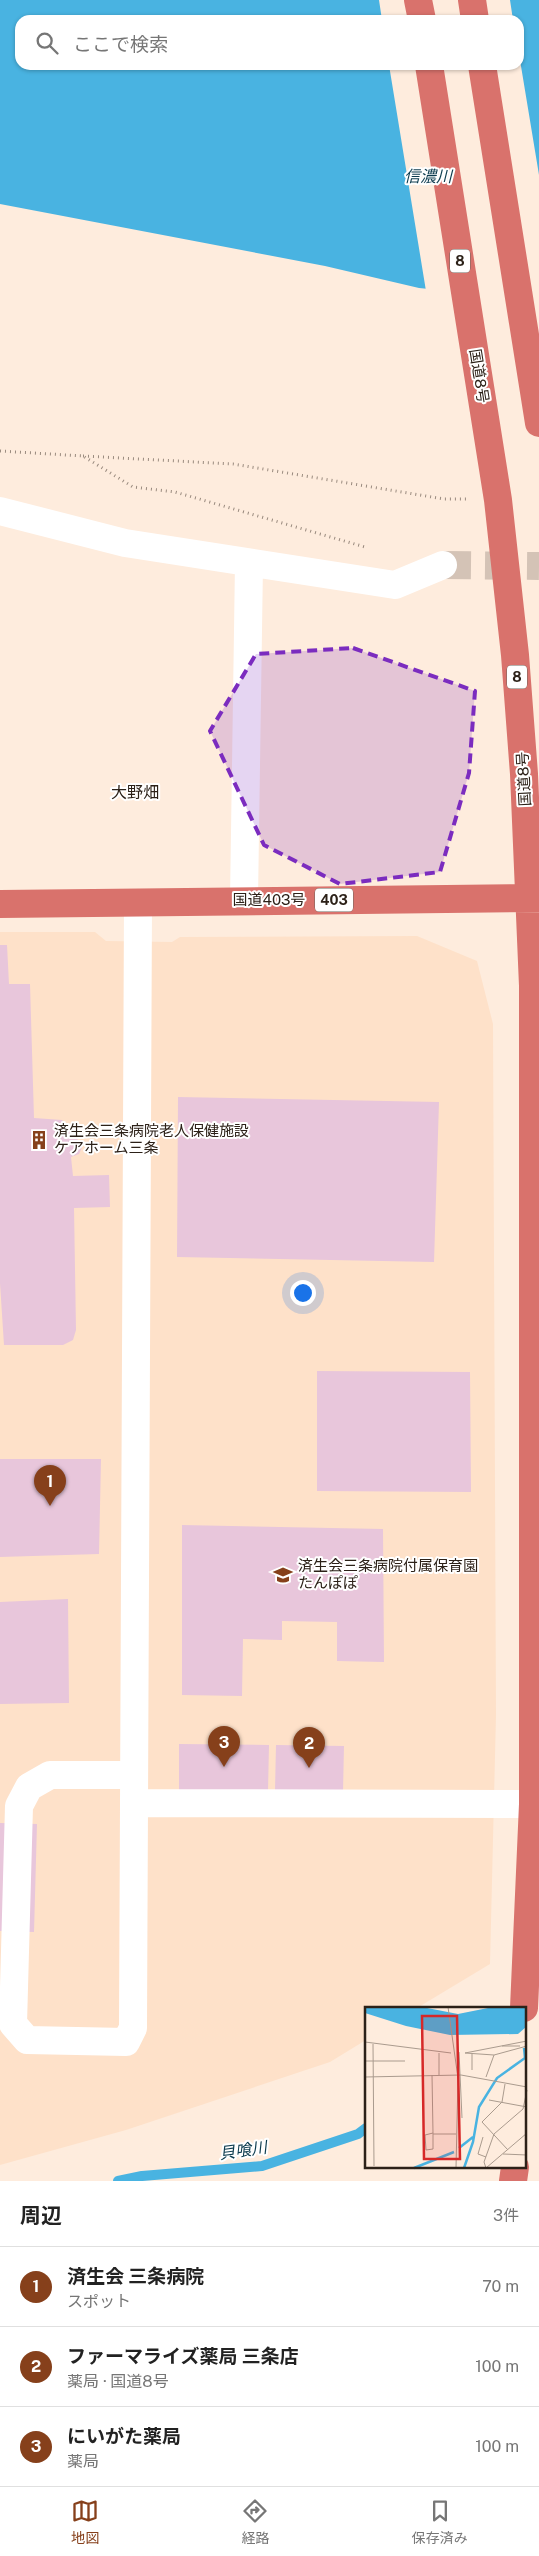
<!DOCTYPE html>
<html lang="ja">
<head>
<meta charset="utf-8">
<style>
	body { margin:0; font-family:"Public Sans","Noto Sans JP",sans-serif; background:#f2f2f2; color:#222 }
	.you { position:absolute; left:302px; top:1292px; width:18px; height:18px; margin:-12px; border:4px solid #fff; border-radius:50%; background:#1a73e8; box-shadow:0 0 0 8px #1a73e833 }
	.badge { display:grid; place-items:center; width:32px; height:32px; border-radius:50%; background:#86401b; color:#fff; font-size:16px; font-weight:700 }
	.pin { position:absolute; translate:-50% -41px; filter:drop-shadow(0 1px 2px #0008) }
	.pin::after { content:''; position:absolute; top:26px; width:18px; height:15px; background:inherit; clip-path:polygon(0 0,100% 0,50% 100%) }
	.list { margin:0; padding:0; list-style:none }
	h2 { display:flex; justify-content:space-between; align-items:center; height:65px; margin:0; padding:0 20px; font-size:21px }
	h2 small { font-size:16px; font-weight:400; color:#767676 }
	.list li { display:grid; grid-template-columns:32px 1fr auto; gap:15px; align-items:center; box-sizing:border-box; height:80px; padding:0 20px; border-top:1px solid #e0e0e0 }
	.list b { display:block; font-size:19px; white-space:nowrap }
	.list p { margin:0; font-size:16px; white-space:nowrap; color:#767676 }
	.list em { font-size:16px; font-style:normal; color:#767676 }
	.icon { flex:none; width:28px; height:28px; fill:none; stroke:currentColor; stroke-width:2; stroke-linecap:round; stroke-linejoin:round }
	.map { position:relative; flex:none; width:539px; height:2181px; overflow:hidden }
	.search { position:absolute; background:#fff; box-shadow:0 1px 4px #0004; left:15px; right:15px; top:15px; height:55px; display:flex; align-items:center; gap:12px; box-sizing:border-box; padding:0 18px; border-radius:15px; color:#767676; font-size:19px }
	.sheet { height:305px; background:#fff }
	nav { display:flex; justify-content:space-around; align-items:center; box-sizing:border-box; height:70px; border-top:1px solid #e0e0e0; background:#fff; font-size:14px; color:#767676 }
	nav a { display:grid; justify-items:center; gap:2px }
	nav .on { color:#86401b }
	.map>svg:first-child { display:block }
	.built { fill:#fee1c9 }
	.water { fill:#49b3e1; fill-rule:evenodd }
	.pier { fill:#feecdd }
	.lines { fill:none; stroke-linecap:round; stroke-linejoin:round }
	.stream { stroke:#49b3e1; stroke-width:10 }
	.building { fill:#e8c6db }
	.minor-tunnel { stroke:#d4c3b6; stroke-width:28; stroke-dasharray:28 14; stroke-linecap:butt }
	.path { stroke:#998a7e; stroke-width:3; stroke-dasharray:1 4; stroke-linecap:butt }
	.minor { stroke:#fff; stroke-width:28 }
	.highway { stroke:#d9726c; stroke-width:28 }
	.marked { fill:#7b2cbf; fill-opacity:0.2; stroke:#7b2cbf; stroke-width:4; stroke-dasharray:10 6; stroke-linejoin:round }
	.labels { text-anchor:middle; stroke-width:4; stroke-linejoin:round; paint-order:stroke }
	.shield { fill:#fff; stroke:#6b645d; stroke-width:1 }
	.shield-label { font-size:14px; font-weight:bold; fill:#2c2118 }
	.street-label { font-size:15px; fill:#2c2118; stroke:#fff }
	.poi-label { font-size:15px; fill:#2c2118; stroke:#fff; text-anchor:start }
	.water-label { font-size:16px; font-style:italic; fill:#0b3a4d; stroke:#fff }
	.neighbourhood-label { font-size:16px; fill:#2c2118; stroke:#fff }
	.inset-river { fill:none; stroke:#49b3e1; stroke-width:2.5 }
	.inset-road { fill:none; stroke:#aa9b8e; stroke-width:1 }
	.view { fill:#d62828; fill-opacity:0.15; stroke:#d62828; stroke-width:2.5 }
	.inset-edge { fill:none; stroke:#2c2118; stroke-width:2.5 }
</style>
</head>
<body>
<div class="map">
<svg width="539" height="2181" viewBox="0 0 539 2181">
	<rect width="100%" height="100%" fill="#feecdd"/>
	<path class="built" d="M 0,932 L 95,932 L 106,941 L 172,942 L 180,937 L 417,936 L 477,961 L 493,1024 L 496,1715 L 490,1964 L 417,2008 L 366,2008 L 366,2040 L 330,2062 L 126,2130 L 0,2165 Z"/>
	<path class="water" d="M 0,0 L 539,0 L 539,300 L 419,288 L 325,266 L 0,204 ZM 20,20 L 519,20 L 519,65 L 20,65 Z"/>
	<path class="pier" d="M 379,0 L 510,0 L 513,20 L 382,20 Z
		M 519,54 L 539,175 L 539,303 L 426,291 L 389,65 L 519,65 Z"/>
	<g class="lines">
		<path class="stream" d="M 118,2181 L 142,2176 L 262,2166 L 358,2134 L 366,2128"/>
	</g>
	<path class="building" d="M 0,945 L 7,945 L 9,984 L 30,984 L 34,1118 L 62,1120 L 74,1133 L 82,1147 L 79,1154 L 71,1157 L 73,1176 L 109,1175 L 110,1207 L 74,1208 L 76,1330 L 73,1340 L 63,1345 L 4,1345 L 0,1283 Z
		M 178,1097 L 439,1102 L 434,1262 L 177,1257 Z
		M 317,1371 L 470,1372 L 471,1492 L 317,1491 Z
		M 0,1459 L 101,1459 L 99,1554 L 0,1557 Z
		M 182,1525 L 383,1529 L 384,1662 L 337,1661 L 337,1622 L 282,1621 L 282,1640 L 243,1639 L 242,1696 L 182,1695 Z
		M 68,1599 L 69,1703 L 0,1704 L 0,1602 Z
		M 179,1744 L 269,1745 L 268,1791 L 179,1790 Z
		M 276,1745 L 344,1746 L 343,1792 L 275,1790 Z
		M 0,1823 L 37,1824 L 34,1932 L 0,1931 Z"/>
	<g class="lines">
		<path class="minor-tunnel" d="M 443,565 L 539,566"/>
		<path class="path" d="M 0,451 L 83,456 L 133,487 L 175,492 L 365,547
			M 83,456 L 233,464 L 444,499 L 466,499"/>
		<path class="minor" d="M 0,511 L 125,543 L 395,585 L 443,565
			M 244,900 L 249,563
			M 134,1775 L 50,1775 L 29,1787 L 19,1806 L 13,2024 L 27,2040 L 126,2042 L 133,2028 L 138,903
			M 134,1803 L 533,1804"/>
		<path class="highway" d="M 418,0 L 422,20
			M 472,0 L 475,20
			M 429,65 L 498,500 L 515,655 L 524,774 L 533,986 L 533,1804 L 524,2008
			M 482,65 L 539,423
			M 0,904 L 539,898
			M 513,2181 L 515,2167"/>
	</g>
	<path class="marked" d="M 353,648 L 475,691 L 469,773 L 440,872 L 340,884 L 264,845 L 210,731 L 256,654 Z"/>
	<defs>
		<g id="building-bare" transform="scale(1.5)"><path d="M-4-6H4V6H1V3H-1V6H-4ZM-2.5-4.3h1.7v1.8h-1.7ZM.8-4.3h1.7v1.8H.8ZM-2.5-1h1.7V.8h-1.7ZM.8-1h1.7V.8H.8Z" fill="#86401b" stroke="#fff" stroke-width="2.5" paint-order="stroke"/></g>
		<g id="school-bare" transform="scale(1.5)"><path d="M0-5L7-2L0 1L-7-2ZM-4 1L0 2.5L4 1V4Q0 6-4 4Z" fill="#86401b" stroke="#fff" stroke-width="2.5" paint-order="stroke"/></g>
	</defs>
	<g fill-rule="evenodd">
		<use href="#building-bare" x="39" y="1140"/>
		<use href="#school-bare" x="283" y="1575"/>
	</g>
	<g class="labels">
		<g class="shield">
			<rect x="450" y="249.5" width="20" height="23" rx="4"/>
			<rect x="507" y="665.5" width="20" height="23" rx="4"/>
			<rect x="315" y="888.5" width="38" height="23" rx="4"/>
		</g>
		<g class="shield-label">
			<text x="460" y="266">8</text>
			<text x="517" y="682">8</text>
			<text x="334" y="905">403</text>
		</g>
		<g class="street-label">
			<text transform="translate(479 376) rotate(81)" y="5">国道8号</text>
			<text transform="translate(524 779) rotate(-93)" y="5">国道8号</text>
			<text x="269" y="905">国道403号</text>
		</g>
		<g class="poi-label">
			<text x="54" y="1136">済生会三条病院老人保健施設<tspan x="54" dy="17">ケアホーム三条</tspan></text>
			<text x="298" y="1571">済生会三条病院付属保育園<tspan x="298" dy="17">たんぽぽ</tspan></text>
		</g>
		<g class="water-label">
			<text x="428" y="182">信濃川</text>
			<text transform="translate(243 2150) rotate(-8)" y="6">貝喰川</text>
		</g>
		<g class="neighbourhood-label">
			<text x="135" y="798">大野畑</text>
		</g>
	</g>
	<g transform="translate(365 2007)">
		<rect width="161" height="161" fill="#feecdd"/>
		<path d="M 0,0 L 57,0 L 93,7 L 128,0 L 161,0 L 161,20 L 153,27 L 85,28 L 41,19 L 0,6 Z" fill="#49b3e1"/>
		<path class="inset-river" d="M 94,141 L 108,130M 49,161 L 89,145M 99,161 L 108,135 L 114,100 L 132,71 L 160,51 L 159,41"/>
		<path class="inset-road" d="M 83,0 L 93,71 L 91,161M 0,35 L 86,46M 8,37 L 9,159M 137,39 L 155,39M 94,45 L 97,111M 74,46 L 74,68M 100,46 L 129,48 L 162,39M 100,46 L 162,34M 107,47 L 107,63M 0,54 L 40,54M 67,68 L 68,126 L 68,142 L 61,143 L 60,128 L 68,126M 96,68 L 162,80M 0,70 L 96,68M 121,70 L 129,48M 140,77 L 137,95 L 117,115 L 143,143M 124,93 L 162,100M 68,127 L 91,127M 118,130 L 113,147 L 121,150M 138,147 L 162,148M 121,161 L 119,155 L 129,127 L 158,102 L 162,83M 121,161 L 162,126"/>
		<path class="view" d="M 57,9 L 92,9 L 95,152 L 59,152 Z"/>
		<rect width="161" height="161" class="inset-edge"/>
	</g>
</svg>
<div class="you"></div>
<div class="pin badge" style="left:50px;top:1506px">1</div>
<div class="pin badge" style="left:309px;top:1768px">2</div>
<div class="pin badge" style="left:224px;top:1767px">3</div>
<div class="search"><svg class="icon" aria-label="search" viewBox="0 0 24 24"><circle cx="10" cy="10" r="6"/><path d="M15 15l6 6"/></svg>ここで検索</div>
</div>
<section class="sheet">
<h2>周辺<small>3件</small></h2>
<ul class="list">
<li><span class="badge">1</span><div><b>済生会 三条病院</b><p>スポット</p></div><em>70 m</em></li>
<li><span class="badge">2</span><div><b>ファーマライズ薬局 三条店</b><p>薬局 · 国道8号</p></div><em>100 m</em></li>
<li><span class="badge">3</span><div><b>にいがた薬局</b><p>薬局</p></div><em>100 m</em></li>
</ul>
</section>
<nav>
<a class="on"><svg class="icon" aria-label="map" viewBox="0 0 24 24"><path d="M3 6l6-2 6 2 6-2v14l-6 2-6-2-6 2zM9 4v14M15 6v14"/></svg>地図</a>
<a><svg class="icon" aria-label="directions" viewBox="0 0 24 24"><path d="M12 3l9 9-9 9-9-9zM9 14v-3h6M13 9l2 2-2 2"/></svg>経路</a>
<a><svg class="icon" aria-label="saved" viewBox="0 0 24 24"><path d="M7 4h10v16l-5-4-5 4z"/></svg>保存済み</a>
</nav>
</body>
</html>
